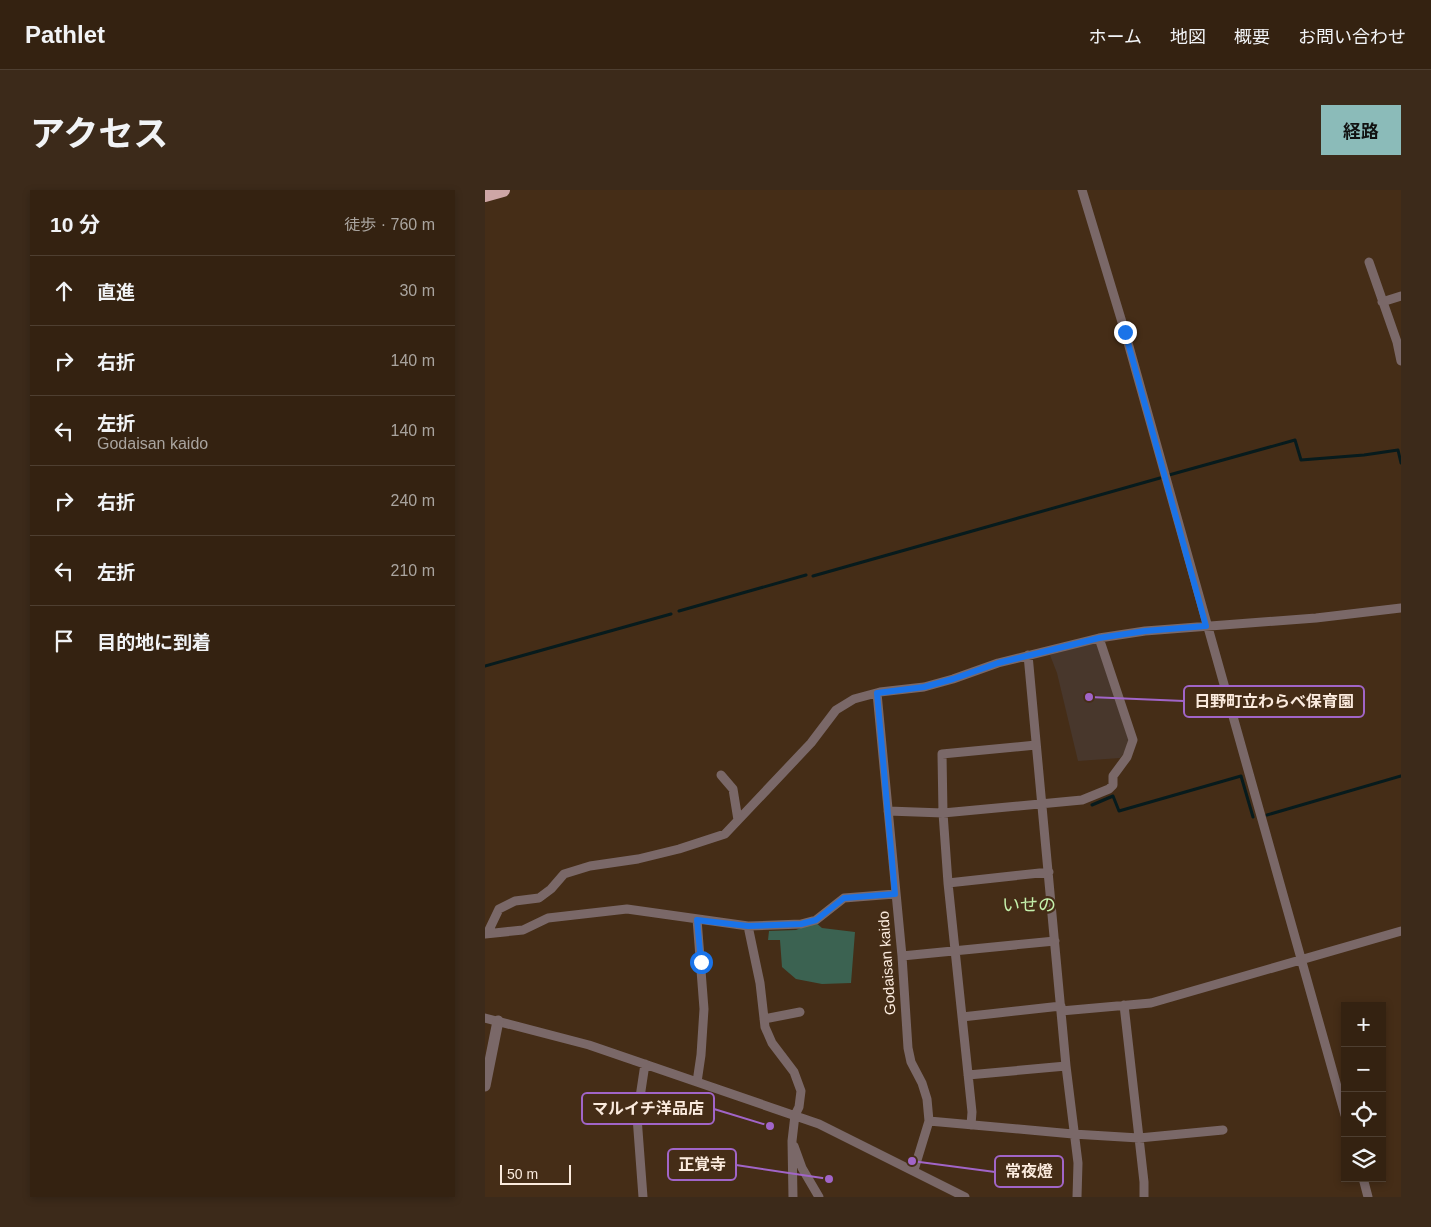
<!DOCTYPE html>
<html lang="ja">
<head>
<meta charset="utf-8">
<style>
	body { margin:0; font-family:Arial,"Noto Sans JP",sans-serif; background:#3c2a1a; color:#f1f3f6 }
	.controls { position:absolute; right:15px; bottom:15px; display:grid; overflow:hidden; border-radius:0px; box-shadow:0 2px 8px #0003 }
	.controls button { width:45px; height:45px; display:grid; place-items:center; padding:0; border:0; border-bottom:1px solid #4e3f31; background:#342211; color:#f1f3f6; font:25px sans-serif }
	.scale { position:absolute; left:15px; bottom:12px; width:71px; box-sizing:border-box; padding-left:5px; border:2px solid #fbebde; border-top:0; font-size:14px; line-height:18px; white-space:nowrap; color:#fbebde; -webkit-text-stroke:4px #452d17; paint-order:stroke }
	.stop { position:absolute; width:15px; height:15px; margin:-11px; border:4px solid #1a73e8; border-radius:50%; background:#fff }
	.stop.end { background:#1a73e8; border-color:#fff; box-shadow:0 1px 5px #0008 }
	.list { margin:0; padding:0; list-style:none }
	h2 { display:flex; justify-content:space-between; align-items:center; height:65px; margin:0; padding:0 20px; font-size:21px }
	h2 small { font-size:16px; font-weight:400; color:#a9a49f }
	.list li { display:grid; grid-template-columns:32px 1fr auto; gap:15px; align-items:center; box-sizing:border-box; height:70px; padding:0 20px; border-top:1px solid #4e3f31 }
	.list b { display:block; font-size:19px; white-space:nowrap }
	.list p { margin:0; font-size:16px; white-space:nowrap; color:#a9a49f }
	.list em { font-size:16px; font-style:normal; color:#a9a49f }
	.icon { flex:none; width:28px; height:28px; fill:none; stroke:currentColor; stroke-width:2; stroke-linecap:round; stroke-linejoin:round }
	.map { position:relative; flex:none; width:916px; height:1007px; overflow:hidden; border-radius:0px }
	header { display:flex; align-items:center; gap:30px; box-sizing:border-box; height:70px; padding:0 25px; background:#342211; border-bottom:1px solid #4e3f31 }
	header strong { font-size:24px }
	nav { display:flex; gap:28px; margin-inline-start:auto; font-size:18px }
	.intro { display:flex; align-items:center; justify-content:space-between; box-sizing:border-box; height:120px; padding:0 30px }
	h1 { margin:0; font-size:35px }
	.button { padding:12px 22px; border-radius:0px; background:#8bbbb9; color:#111; font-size:18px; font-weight:700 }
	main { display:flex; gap:30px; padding:0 30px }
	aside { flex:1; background:#342211; border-radius:0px; box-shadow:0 2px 8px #0003 }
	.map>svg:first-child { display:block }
	.education { fill:#48372c }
	.green { fill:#3b6251 }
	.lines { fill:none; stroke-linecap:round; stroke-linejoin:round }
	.stream { stroke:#071b1d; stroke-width:3 }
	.minor { stroke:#7a6868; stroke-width:9 }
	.tertiary { stroke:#7a6868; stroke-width:11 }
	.trunk { stroke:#cea6a6; stroke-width:14 }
	.route { stroke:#1a73e8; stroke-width:6 }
	.labels { text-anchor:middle; stroke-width:4.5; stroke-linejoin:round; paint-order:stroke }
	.street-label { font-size:15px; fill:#fbebde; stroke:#452d17 }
	.quarter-label { font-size:18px; fill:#c4f0ac; stroke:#452d17 }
	.leader { fill:none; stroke:#a165c8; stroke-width:2 }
	.callout-dot { fill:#a165c8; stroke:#452d17; stroke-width:2 }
	.callout { fill:#452d17; stroke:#a165c8; stroke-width:2 }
	.callout-label { font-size:16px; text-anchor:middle; font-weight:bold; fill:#fbebde }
</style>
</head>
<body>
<header>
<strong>Pathlet</strong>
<nav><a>ホーム</a><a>地図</a><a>概要</a><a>お問い合わせ</a></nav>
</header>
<div class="intro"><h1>アクセス</h1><a class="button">経路</a></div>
<main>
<aside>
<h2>10 分<small>徒歩 · 760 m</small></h2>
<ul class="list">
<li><svg class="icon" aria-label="ahead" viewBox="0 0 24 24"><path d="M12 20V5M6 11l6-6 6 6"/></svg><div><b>直進</b></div><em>30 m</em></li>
<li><svg class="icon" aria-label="right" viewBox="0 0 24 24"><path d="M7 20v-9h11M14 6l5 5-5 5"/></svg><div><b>右折</b></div><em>140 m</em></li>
<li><svg class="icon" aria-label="left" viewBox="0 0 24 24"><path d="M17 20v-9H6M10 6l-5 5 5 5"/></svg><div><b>左折</b><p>Godaisan kaido</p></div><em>140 m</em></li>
<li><svg class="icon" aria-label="right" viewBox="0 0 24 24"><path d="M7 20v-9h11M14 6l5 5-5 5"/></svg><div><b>右折</b></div><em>240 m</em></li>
<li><svg class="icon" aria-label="left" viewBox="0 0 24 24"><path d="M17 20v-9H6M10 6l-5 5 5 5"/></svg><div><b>左折</b></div><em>210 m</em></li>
<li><svg class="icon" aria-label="arrive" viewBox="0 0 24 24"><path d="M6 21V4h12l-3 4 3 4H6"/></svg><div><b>目的地に到着</b></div></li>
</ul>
</aside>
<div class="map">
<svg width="916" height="1007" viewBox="0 0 916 1007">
	<rect width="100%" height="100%" fill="#452d17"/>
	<path class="education" d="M 610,452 L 614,455 L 644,548 L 640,562 L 635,568 L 593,571 L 572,483 L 565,465 Z"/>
	<path class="green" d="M 330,732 L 337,738 L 370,742 L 366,793 L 337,794 L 311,789 L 297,777 L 295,750 L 283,750 L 284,741 L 311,740 Z"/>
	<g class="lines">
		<path class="stream" d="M 684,285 L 810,250 L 816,270 L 879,265 L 913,260 L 916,273
			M 328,386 L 675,288
			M 194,421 L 321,385
			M 0,476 L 186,424
			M 607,615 L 628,606 L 634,621 L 756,586 L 768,627
			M 782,625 L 916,586"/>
		<path class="minor" d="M 597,0 L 640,142 L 860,925
			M 884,72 L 912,152 L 916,171
			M 897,112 L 916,106
			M 543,465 L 581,876 L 593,973 L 592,1007
			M 392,503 L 417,766 L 423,858 L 426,872 L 437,893 L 442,909 L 444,931 L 429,980
			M 236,585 L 248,599 L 253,630
			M 403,621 L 458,623 L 597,610 L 624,599 L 628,595 L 628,586 L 642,567 L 648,550 L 614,448
			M 463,693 L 564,682
			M 263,736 L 275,793 L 280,837 L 287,853 L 309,882 L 316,901 L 314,917 L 310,925 L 307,951 L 308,1007
			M 3,742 L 14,719 L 30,711 L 54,708 L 66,699 L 79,684 L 105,676 L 153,669 L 194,659 L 240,644 L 326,553 L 351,520 L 369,509 L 395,502 L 439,497 L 468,489 L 513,473 L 614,448 L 660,441 L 831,428 L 916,418
			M 0,744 L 38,740 L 63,728 L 142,719 L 263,736 L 316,734 L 331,730 L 359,708 L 410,704
			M 417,766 L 570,751
			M 639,815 L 659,992 L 659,1007
			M 576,821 L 666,813 L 916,741
			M 477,827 L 576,816
			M 0,828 L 104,855 L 334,934 L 480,1007
			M 279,829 L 315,822
			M 483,885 L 581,876
			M 212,892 L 216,865 L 219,819 L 212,729
			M 444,931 L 588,944 L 654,948 L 738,940
			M 486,935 L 487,922 L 463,693 L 458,623 L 457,564 L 551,555
			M 309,956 L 317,978 L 334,1007
			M 878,988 L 883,1007
			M 158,1007 L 152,927 L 160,874"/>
		<path class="tertiary" d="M 0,896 L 13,831"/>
		<path class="trunk" d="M 0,5 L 18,0"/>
	</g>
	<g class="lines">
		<path class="route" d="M 216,772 L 212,730 L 263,736 L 316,734 L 331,730 L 359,708 L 410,704 L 392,503 L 439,497 L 468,489 L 513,473 L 614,448 L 660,441 L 721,436 L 640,142"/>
	</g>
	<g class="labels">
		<g class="street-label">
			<text transform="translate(402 773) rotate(-94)" y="5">Godaisan kaido</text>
		</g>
		<g class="quarter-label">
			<text x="544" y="721">いせの</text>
		</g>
	</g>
	<path class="leader" d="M604 507L699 511M285 936L229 919M344 989L251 975M427 971L510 982"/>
	<g class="callout-dot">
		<circle cx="604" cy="507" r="5"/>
		<circle cx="285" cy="936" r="5"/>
		<circle cx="344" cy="989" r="5"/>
		<circle cx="427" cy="971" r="5"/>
	</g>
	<g class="callout">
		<rect x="699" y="496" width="180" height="31" rx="5"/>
		<rect x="97" y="903" width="132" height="31" rx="5"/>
		<rect x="183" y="959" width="68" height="31" rx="5"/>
		<rect x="510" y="966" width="68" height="31" rx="5"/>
	</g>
	<g class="callout-label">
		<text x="789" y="517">日野町立わらべ保育園</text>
		<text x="163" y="924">マルイチ洋品店</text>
		<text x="217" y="980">正覚寺</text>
		<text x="544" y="987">常夜燈</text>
	</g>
</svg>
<div class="controls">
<button>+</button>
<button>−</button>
<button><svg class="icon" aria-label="locate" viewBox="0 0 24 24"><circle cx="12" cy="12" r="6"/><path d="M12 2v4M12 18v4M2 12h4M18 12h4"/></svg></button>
<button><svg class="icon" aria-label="layers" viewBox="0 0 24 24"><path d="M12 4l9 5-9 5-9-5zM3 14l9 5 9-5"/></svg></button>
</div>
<div class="scale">50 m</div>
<div class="stop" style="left:216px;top:772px"></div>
<div class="stop end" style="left:640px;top:142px"></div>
</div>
</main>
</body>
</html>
